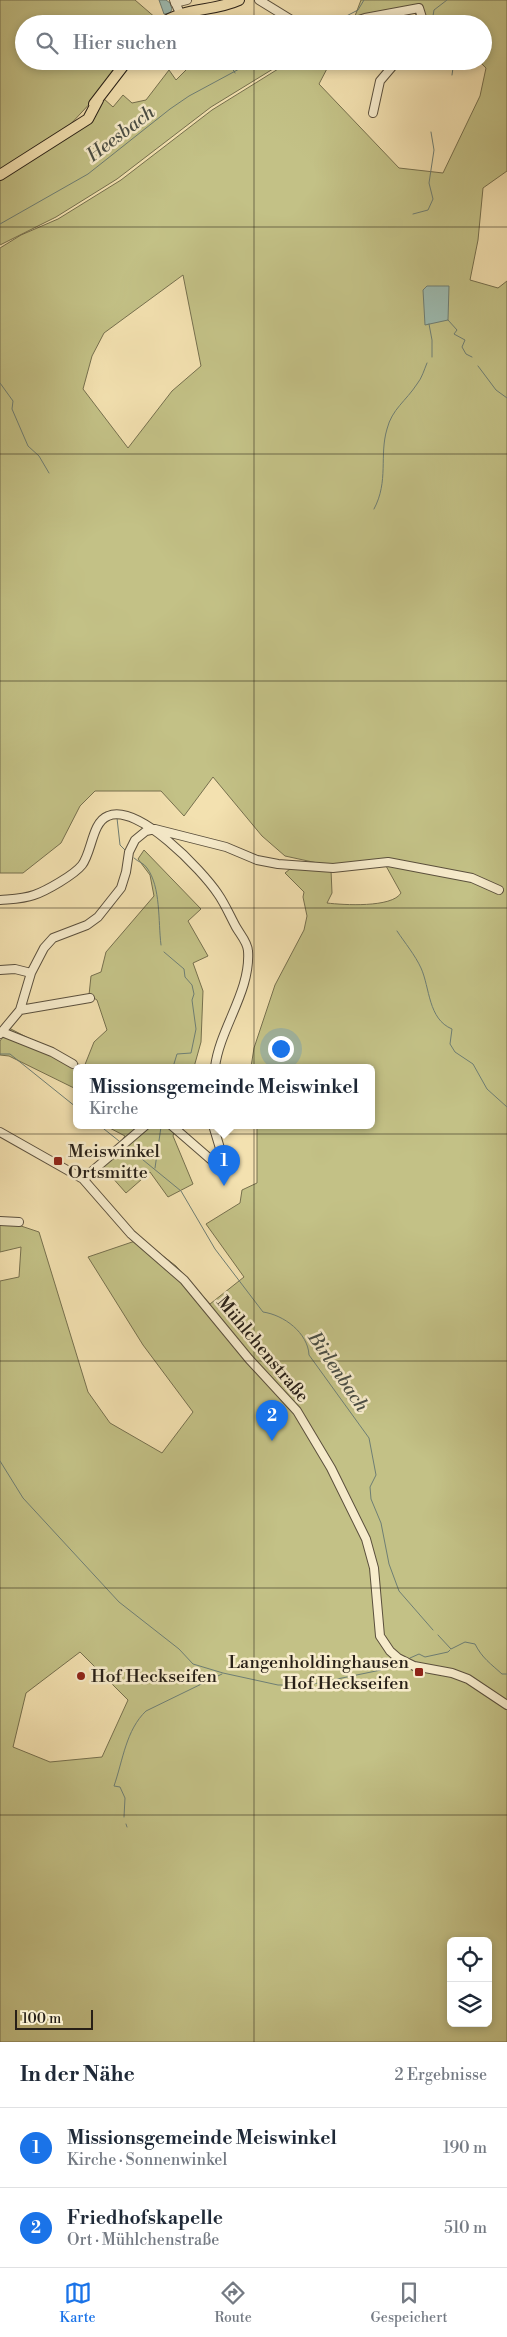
<!DOCTYPE html>
<html lang="de">
<head>
<meta charset="utf-8">
<style>
	body { margin:0; font-family:"Libre Bodoni",serif; background:#f2f2f3; color:#1f2937 }
	.controls { position:absolute; right:15px; bottom:15px; display:grid; overflow:hidden; border-radius:8px; box-shadow:0 2px 8px #0003 }
	.controls button { width:45px; height:45px; display:grid; place-items:center; padding:0; border:0; border-bottom:1px solid #e0e1e3; background:#fff; color:#1f2937; font:25px sans-serif }
	.scale { position:absolute; left:15px; bottom:12px; width:78px; box-sizing:border-box; padding-left:5px; border:2px solid #282017; border-top:0; font-size:14px; line-height:18px; white-space:nowrap; color:#282017; -webkit-text-stroke:4px #f7eccc; paint-order:stroke }
	.you { position:absolute; left:280px; top:1048px; width:18px; height:18px; margin:-12px; border:4px solid #fff; border-radius:50%; background:#1a73e8; box-shadow:0 0 0 8px #1a73e833 }
	.badge { display:grid; place-items:center; width:32px; height:32px; border-radius:50%; background:#1a73e8; color:#fff; font-size:16px; font-weight:700 }
	.pin { position:absolute; translate:-50% -41px; filter:drop-shadow(0 1px 2px #0008) }
	.pin::after { content:''; position:absolute; top:26px; width:18px; height:15px; background:inherit; clip-path:polygon(0 0,100% 0,50% 100%) }
	.popup { position:absolute; left:73px; top:1064px; width:302px; height:65px; box-sizing:border-box; display:grid; place-content:center; border-radius:8px; background:#fff; filter:drop-shadow(0 1px 4px #0005); font-size:16px; white-space:nowrap; color:#747a83 }
	.popup b { font-size:19px; color:#1f2937 }
	.popup::after { content:''; position:absolute; left:50%; top:100%; margin-left:-10px; border:10px solid transparent; border-top-color:#fff }
	.list { margin:0; padding:0; list-style:none }
	h2 { display:flex; justify-content:space-between; align-items:center; height:65px; margin:0; padding:0 20px; font-size:21px }
	h2 small { font-size:16px; font-weight:400; color:#747a83 }
	.list li { display:grid; grid-template-columns:32px 1fr auto; gap:15px; align-items:center; box-sizing:border-box; height:80px; padding:0 20px; border-top:1px solid #e0e1e3 }
	.list b { display:block; font-size:19px; white-space:nowrap }
	.list p { margin:0; font-size:16px; white-space:nowrap; color:#747a83 }
	.list em { font-size:16px; font-style:normal; color:#747a83 }
	.icon { flex:none; width:28px; height:28px; fill:none; stroke:currentColor; stroke-width:2; stroke-linecap:round; stroke-linejoin:round }
	.map { position:relative; flex:none; width:507px; height:2042px; overflow:hidden }
	.search { position:absolute; background:#fff; box-shadow:0 2px 8px #0003; left:15px; right:15px; top:15px; height:55px; display:flex; align-items:center; gap:12px; box-sizing:border-box; padding:0 18px; border-radius:28px; color:#747a83; font-size:19px }
	.sheet { height:225px; background:#fff }
	nav { display:flex; justify-content:space-around; align-items:center; box-sizing:border-box; height:70px; border-top:1px solid #e0e1e3; background:#fff; font-size:14px; color:#747a83 }
	nav a { display:grid; justify-items:center; gap:2px }
	nav .on { color:#1a73e8 }
	.map>svg:first-child { display:block }
	.green { fill:#c3c186; stroke:#76704e; fill-rule:evenodd }
	.water { fill:#9dbcb2; stroke:#6e7e74 }
	.lines { fill:none; stroke-linecap:round; stroke-linejoin:round }
	.stream { stroke:#6e7e74; stroke-width:1 }
	.minor-casing { stroke:#5b503d; stroke-width:10 }
	.major-casing { stroke:#282017; stroke-width:12 }
	.minor { stroke:#f7eccc; stroke-width:8 }
	.major { stroke:#f3e1b0; stroke-width:10 }
	.grid { fill:none; stroke:#282017; stroke-width:1; stroke-opacity:0.55 }
	.poi-dot { fill:#8f2418; stroke:#f7eccc; stroke-width:2 }
	.labels { text-anchor:middle; stroke-width:5; stroke-linejoin:round; paint-order:stroke }
	.poi-label { font-size:18px; fill:#282017; stroke:#f7eccc; text-anchor:start }
	.street-label { font-size:18px; fill:#282017; stroke:#f7eccc }
	.water-label { font-size:19px; font-style:italic; fill:#4b4f46; stroke:#f7eccc }
</style>
</head>
<body>
<div class="map">
<svg width="507" height="2042" viewBox="0 0 507 2042">
	<rect width="100%" height="100%" fill="#f3e1b0"/>
	<filter id="stains"><feTurbulence type="fractalNoise" baseFrequency=".004" numOctaves="4"/><feColorMatrix values="0 0 0 0 .2 0 0 0 0 .09 0 0 0 0 .02 0 0 0 .5 -.17"/></filter>
	<radialGradient id="worn" r=".72"><stop offset=".6" stop-color="#630" stop-opacity="0"/><stop offset="1" stop-color="#630" stop-opacity=".3"/></radialGradient>
	<path class="green" d="M 0,0 L 135,0 L 157,19 L 152,24 L 24,24 L 24,61 L 125,61 L 109,83 L 67,128 L 0,172 Z
		M 361,0 L 507,0 L 507,171 L 483,188 L 478,240 L 470,280 L 498,288 L 507,281 L 507,2042 L 0,2042 L 0,1281 L 19,1277 L 21,1247 L 0,1252 L 0,1223 L 21,1226 L 39,1232 L 88,1392 L 110,1423 L 162,1453 L 193,1412 L 143,1345 L 88,1257 L 141,1239 L 176,1266 L 210,1304 L 244,1277 L 206,1224 L 240,1203 L 242,1190 L 257,1183 L 257,1125 L 372,1125 L 372,1067 L 251,1067 L 254,1048 L 275,985 L 304,930 L 307,916 L 303,897 L 304,892 L 285,873 L 290,869 L 331,870 L 332,893 L 327,903 C 343,905 392,908 401,893 L 386,866 L 345,869 L 285,856 L 262,836 L 213,777 L 184,816 L 161,791 L 95,791 L 80,806 L 61,843 L 23,873 L 0,873 L 0,248 L 21,235 L 58,219 L 121,180 L 212,110 L 291,61 L 331,61 L 319,84 L 399,168 L 443,173 L 480,96 L 486,68 L 479,61 L 483,61 L 483,24 L 427,24 L 414,13 L 352,24 ZM 183,275 L 201,366 L 172,391 L 128,448 L 83,389 L 92,356 L 104,333 ZM 80,1652 L 128,1700 L 102,1757 L 50,1762 L 13,1747 L 26,1693 ZM 451,1941 L 488,1941 L 488,2023 L 451,2023 Z
		M 195,61 L 227,61 L 229,65 L 236,61 L 286,61 L 211,107 L 117,179 L 56,217 L 0,245 L 0,178 L 48,150 L 73,132 L 103,98 L 113,107 L 123,95 L 132,103 L 146,100 L 169,70 L 176,80 Z
		M 144,850 L 201,909 L 188,921 L 208,956 L 193,963 L 203,991 L 201,1042 L 194,1067 L 76,1067 L 76,1089 L 9,1056 L 0,1055 L 0,1041 L 9,1028 L 84,1067 L 94,1042 L 107,1030 L 97,1000 L 89,995 L 91,976 L 101,972 L 106,952 L 154,896 L 150,875 L 138,859 Z
		M 104,1125 L 176,1125 L 173,1136 L 193,1184 L 168,1197 L 150,1172 L 126,1193 L 103,1167 L 125,1136 Z"/>
	<path class="water" d="M 159,0 L 166,0 L 170,3 L 172,9 L 170,13 L 164,14 Z
		M 427,286 L 449,286 L 448,320 L 425,325 L 423,290 Z"/>
	<g class="lines">
		<path class="stream" d="M 331,24 L 358,10 L 364,0
			M 437,24 L 433,16 L 434,10 L 447,0
			M 228,61 L 235,73
			M 452,75 L 454,61
			M 413,214 L 428,210 L 433,199 L 429,183 L 434,150 L 431,132
			M 0,224 L 88,174 L 170,109 L 189,96 L 254,61
			M 448,320 L 457,330 L 454,334 L 465,340 L 462,347 L 466,354 L 472,357
			M 429,324 L 432,340 L 432,357
			M 478,366 L 496,390 L 507,398
			M 0,383 L 13,401 L 12,409 L 28,446 L 39,456 L 49,473
			M 374,509 C 389,481 379,456 387,429 C 392,409 406,401 417,384 C 422,378 424,370 427,363
			M 117,818 L 120,845 L 126,851
			M 134,858 C 138,862 144,863 147,868 C 161,887 158,921 161,945
			M 397,931 C 405,943 415,955 421,968 C 430,988 428,1019 452,1029 L 450,1044 L 455,1052 L 473,1064 L 487,1089 L 507,1107
			M 164,952 L 184,969 L 185,977 L 192,985 L 194,994 L 192,1000 L 196,1029 L 191,1053 L 177,1054 L 173,1067
			M 0,1054 L 10,1054 L 76,1107
			M 99,1125 L 119,1141
			M 126,1146 L 181,1191 L 215,1249 L 263,1312 C 284,1315 308,1333 309,1355 L 369,1438 L 376,1475 L 370,1487 L 371,1499 L 381,1523 L 389,1564 L 399,1591 L 433,1630
			M 155,1168 L 161,1127
			M 0,1461 L 23,1498 L 119,1602 L 179,1649 L 193,1664 L 223,1673 L 278,1685 L 308,1685 L 381,1670
			M 438,1635 L 451,1649 L 465,1642 L 475,1644 C 482,1658 491,1664 502,1674 L 507,1674
			M 410,1658 L 419,1654 L 425,1657 L 448,1652 L 450,1650
			M 124,1817 L 125,1798 L 120,1787 L 114,1786 C 123,1760 126,1730 146,1711 L 222,1674
			M 126,1824 L 127,1827"/>
		<g class="minor-casing">
			<path id="minor" d="M 174,0 L 180,13
				M 259,0 L 298,24
				M 175,3 L 187,0
				M 346,24 L 365,18 L 419,8 L 424,24
				M 373,113 L 380,81 L 397,61
				M 0,900 C 11,899 23,899 34,895 C 46,891 74,875 82,865 C 92,852 92,822 108,816 C 138,803 202,870 218,894 C 225,904 230,916 236,927 C 240,934 248,943 248,951 C 251,991 220,1028 215,1067
				M 0,970 L 15,969 L 31,973
				M 20,1010 L 90,998
				M 2,1032 L 52,1052 L 73,1064
				M 0,1034 L 20,1010 L 31,973 L 44,948 L 53,938 L 87,925 L 98,917 L 121,888 L 126,872 L 129,852 L 135,840 L 146,831 L 155,829 L 226,847 L 257,860 L 278,864 L 333,868 L 388,862 L 472,878 L 499,890
				M 171,1125 L 224,1171 L 227,1171 L 230,1165 L 222,1155 L 213,1125
				M 0,1132 L 83,1179 L 131,1234 L 184,1280 L 249,1359 L 297,1411 L 331,1468 L 366,1539 L 374,1568 L 380,1636 L 390,1651 L 398,1658 L 414,1666 L 452,1673 L 468,1679 L 507,1705
				M 83,1179 L 146,1125
				M 0,1221 L 19,1222"/>
		</g>
		<g class="major-casing">
			<path id="major" d="M 161,24 C 184,7 213,12 239,0
				M 94,104 L 127,61
				M 0,175 L 88,119 L 98,100"/>
		</g>
		<use href="#minor" class="minor"/>
		<use href="#major" class="major"/>
	</g>
	<path class="grid" d="M 254,0 L 254,24M 254,61 L 254,2042M 0,227 L 507,227M 0,454 L 507,454M 0,681 L 507,681M 0,908 L 507,908M 0,1134 L 507,1134M 0,1361 L 507,1361M 0,1588 L 507,1588M 0,1815 L 507,1815"/>
	<g class="poi-dot">
		<rect x="53" y="1156" width="10" height="10" rx="2.5"/>
		<rect x="414" y="1667" width="10" height="10" rx="2.5"/>
		<circle cx="81" cy="1676" r="5"/>
	</g>
	<g class="labels">
		<g class="poi-label">
			<text x="68" y="1157">Meiswinkel<tspan x="68" dy="21">Ortsmitte</tspan></text>
			<text x="409" y="1668" text-anchor="end">Langenholdinghausen<tspan x="409" dy="21">Hof Heckseifen</tspan></text>
			<text x="91" y="1682">Hof Heckseifen</text>
		</g>
		<g class="street-label">
			<text transform="translate(263 1349) rotate(50)" y="6">Mühlchenstraße</text>
		</g>
		<g class="water-label">
			<text transform="translate(120 133) rotate(-37)" y="7">Heesbach</text>
			<text transform="translate(339 1371) rotate(56)" y="7">Birlenbach</text>
		</g>
	</g>
	<rect width="100%" height="100%" filter="url(#stains)"/>
	<rect width="100%" height="100%" fill="url(#worn)"/>
</svg>
<div class="controls">
<button><svg class="icon" aria-label="locate" viewBox="0 0 24 24"><circle cx="12" cy="12" r="6"/><path d="M12 2v4M12 18v4M2 12h4M18 12h4"/></svg></button>
<button><svg class="icon" aria-label="layers" viewBox="0 0 24 24"><path d="M12 4l9 5-9 5-9-5zM3 14l9 5 9-5"/></svg></button>
</div>
<div class="scale">100 m</div>
<div class="you"></div>
<div class="pin badge" style="left:224px;top:1186px">1</div>
<div class="popup"><b>Missionsgemeinde Meiswinkel</b>Kirche</div>
<div class="pin badge" style="left:272px;top:1441px">2</div>
<div class="search"><svg class="icon" aria-label="search" viewBox="0 0 24 24"><circle cx="10" cy="10" r="6"/><path d="M15 15l6 6"/></svg>Hier suchen</div>
</div>
<section class="sheet">
<h2>In der Nähe<small>2 Ergebnisse</small></h2>
<ul class="list">
<li><span class="badge">1</span><div><b>Missionsgemeinde Meiswinkel</b><p>Kirche · Sonnenwinkel</p></div><em>190 m</em></li>
<li><span class="badge">2</span><div><b>Friedhofskapelle</b><p>Ort · Mühlchenstraße</p></div><em>510 m</em></li>
</ul>
</section>
<nav>
<a class="on"><svg class="icon" aria-label="map" viewBox="0 0 24 24"><path d="M3 6l6-2 6 2 6-2v14l-6 2-6-2-6 2zM9 4v14M15 6v14"/></svg>Karte</a>
<a><svg class="icon" aria-label="directions" viewBox="0 0 24 24"><path d="M12 3l9 9-9 9-9-9zM9 14v-3h6M13 9l2 2-2 2"/></svg>Route</a>
<a><svg class="icon" aria-label="saved" viewBox="0 0 24 24"><path d="M7 4h10v16l-5-4-5 4z"/></svg>Gespeichert</a>
</nav>
</body>
</html>
